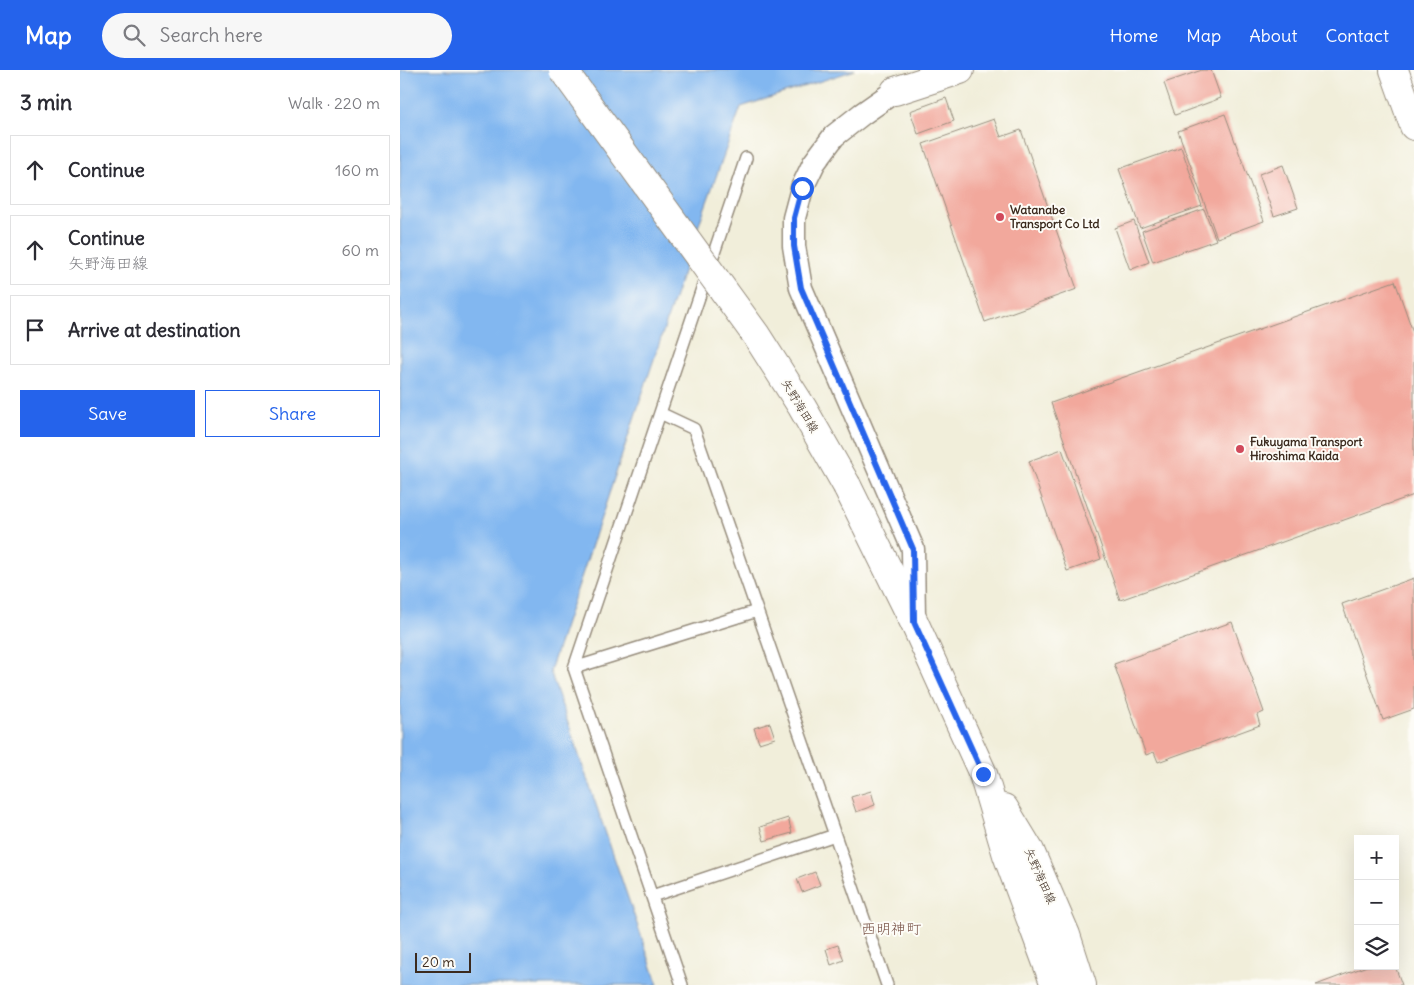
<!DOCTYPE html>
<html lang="en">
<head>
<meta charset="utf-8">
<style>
	body { margin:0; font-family:Delius,"Klee One",sans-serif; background:#f7f7f7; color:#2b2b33 }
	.controls { position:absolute; right:15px; bottom:15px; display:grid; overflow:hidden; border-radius:0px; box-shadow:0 5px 20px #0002 }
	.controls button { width:45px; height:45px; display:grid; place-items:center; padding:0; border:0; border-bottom:1px solid #e1e1e2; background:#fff; color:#2b2b33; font:25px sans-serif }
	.scale { position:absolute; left:15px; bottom:12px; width:56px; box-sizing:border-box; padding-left:5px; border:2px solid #3b2a1e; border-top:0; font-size:14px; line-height:18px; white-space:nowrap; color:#3b2a1e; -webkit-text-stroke:4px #fdfcf7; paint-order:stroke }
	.stop { position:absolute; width:15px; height:15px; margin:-11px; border:4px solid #2563eb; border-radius:50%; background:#fff }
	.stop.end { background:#2563eb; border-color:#fff; box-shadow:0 1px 5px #0008 }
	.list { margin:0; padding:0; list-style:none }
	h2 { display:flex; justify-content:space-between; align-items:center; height:65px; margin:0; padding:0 20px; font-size:21px }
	h2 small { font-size:16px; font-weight:400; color:#7c7c81 }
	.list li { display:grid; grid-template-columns:32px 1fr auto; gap:15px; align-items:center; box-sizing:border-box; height:70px; margin:0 10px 10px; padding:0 10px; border:1px solid #e1e1e2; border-radius:0px }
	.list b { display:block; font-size:19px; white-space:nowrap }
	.list p { margin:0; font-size:16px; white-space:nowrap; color:#7c7c81 }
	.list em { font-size:16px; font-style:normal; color:#7c7c81 }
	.actions { display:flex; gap:10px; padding:15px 20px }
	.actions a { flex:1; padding:11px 0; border:1px solid #2563eb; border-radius:0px; text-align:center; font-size:18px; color:#2563eb }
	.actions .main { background:#2563eb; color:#fff }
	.icon { flex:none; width:28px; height:28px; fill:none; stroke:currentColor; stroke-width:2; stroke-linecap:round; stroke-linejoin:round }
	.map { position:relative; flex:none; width:1014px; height:915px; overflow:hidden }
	header { display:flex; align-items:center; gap:30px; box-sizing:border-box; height:70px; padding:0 25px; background:#2563eb; color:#fff }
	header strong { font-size:24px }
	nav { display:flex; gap:28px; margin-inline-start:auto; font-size:18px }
	.search { width:350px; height:45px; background:#f7f7f7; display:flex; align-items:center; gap:12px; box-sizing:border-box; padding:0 18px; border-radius:28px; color:#7c7c81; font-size:19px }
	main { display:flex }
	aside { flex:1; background:#fff }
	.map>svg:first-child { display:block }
	.water { fill:#82b7f0; stroke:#5e7087 }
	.building { fill:#f2a89c }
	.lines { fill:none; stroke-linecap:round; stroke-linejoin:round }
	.service-casing { stroke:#968c7c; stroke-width:14 }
	.minor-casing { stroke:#968c7c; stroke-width:25 }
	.tertiary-casing { stroke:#968c7c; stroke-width:30 }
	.secondary-casing { stroke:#968c7c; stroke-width:30 }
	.service { stroke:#fff; stroke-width:11 }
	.minor { stroke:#fff; stroke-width:22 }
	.tertiary { stroke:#fff; stroke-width:28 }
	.secondary { stroke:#fff; stroke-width:28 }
	.secondary-bridge-casing { stroke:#968c7c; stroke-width:30; stroke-linecap:butt }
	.secondary-bridge { stroke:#fff; stroke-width:28 }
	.route { stroke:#2563eb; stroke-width:6 }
	.poi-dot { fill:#d1495b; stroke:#fdfcf7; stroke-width:2 }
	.labels { text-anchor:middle; stroke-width:4; stroke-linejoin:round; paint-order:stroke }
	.poi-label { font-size:12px; font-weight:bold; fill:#3b2a1e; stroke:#fdfcf7; text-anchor:start }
	.street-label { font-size:12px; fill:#3b2a1e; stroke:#fdfcf7 }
	.quarter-label { font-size:15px; fill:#7b564a; stroke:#fdfcf7 }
</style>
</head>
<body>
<header>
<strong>Map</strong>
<div class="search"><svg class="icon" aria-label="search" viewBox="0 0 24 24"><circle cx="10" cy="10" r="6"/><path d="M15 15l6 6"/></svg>Search here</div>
<nav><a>Home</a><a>Map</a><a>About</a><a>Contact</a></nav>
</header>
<main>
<aside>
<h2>3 min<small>Walk · 220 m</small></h2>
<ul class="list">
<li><svg class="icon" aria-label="ahead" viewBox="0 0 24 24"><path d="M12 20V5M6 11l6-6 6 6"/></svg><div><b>Continue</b></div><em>160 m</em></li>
<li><svg class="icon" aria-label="ahead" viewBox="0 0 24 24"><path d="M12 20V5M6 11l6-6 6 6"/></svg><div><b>Continue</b><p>矢野海田線</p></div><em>60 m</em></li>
<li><svg class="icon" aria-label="arrive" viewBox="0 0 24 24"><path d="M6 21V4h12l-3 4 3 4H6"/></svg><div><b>Arrive at destination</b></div></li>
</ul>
<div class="actions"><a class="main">Save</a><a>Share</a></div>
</aside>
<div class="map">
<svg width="1014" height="915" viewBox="0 0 1014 915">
	<rect width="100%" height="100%" fill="#fdfcf7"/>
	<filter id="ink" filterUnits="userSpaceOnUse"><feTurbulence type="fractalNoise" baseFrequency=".02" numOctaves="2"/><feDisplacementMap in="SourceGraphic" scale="10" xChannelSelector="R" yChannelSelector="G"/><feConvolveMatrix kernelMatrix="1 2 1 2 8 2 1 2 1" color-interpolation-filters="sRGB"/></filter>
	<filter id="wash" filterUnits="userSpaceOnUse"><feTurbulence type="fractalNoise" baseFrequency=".0096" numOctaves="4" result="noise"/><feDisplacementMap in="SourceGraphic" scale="20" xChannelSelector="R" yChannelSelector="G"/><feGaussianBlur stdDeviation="1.12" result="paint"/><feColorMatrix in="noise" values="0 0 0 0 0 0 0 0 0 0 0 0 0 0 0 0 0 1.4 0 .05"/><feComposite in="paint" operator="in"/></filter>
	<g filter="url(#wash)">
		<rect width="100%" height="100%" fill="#f1eeda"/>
		<path class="water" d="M 0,0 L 455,0 L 341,37 L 297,160 L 150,601 L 258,915 L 0,915 Z"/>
		<g id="blocks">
			<path class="building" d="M 802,0 L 811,0 L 821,28 L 775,45 L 764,13 Z
				M 546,28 L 554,51 L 518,64 L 510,41 Z
				M 825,44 L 864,151 L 817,168 L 778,61 Z
				M 594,49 L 601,67 L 621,60 L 677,219 L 585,252 L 523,74 Z
				M 781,77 L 802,136 L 740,158 L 719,99 Z
				M 883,95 L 898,138 L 874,146 L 859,104 Z
				M 804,139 L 816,170 L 753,192 L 742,161 Z
				M 734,151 L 749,192 L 730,200 L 715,158 Z
				M 995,211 L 1014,265 L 1014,425 L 720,530 L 651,333 Z
				M 662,379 L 701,489 L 667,501 L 629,391 Z
				M 1014,508 L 1014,639 L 983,650 L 942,534 Z
				M 832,552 L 864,642 L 857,645 L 860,655 L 758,692 L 754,682 L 746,685 L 714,594 Z
				M 370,653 L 375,668 L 359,673 L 354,658 Z
				M 471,721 L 475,735 L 456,742 L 451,727 Z
				M 388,748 L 392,763 L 364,771 L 360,757 Z
				M 415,802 L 420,815 L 402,822 L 397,809 Z
				M 438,875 L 444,890 L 431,895 L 426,879 Z
				M 967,896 L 995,896 L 1002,915 L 916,915 Z"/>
		</g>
	</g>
	<g filter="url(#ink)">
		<use href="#blocks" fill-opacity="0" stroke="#968c7c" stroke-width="1"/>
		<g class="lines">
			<g class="service-casing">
				<path id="service" d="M 260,343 L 294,359 L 487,915
					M 174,598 L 357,541
					M 252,826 L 435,765
					M 282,915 L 174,598 L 346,88"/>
			</g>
			<g class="minor-casing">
				<path id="minor" d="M 495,21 L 462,44 L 434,66 L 414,93 L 402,118 L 394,148 L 394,176 L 401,218 L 513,479 L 514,550"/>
			</g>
			<g class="tertiary-casing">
				<path id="tertiary" d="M 994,0 L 1014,56
					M 495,21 L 560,0"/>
			</g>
			<g class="secondary-casing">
				<path id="secondary" d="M 447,416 L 514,552 L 583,704 L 607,785 L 655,915
					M 604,738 L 630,781 L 666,865 L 682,915"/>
			</g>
			<use href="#service" class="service"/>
			<use href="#minor" class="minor"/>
			<use href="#tertiary" class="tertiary"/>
			<use href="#secondary" class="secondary"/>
			<g class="secondary-bridge-casing">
				<path id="secondary-bridge" d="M 163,0 L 356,265 L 402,337 L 447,416"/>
			</g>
			<use href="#secondary-bridge" class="secondary-bridge"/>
		</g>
	</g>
	<g class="lines" filter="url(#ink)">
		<path class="route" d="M 402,118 L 394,148 L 394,176 L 401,218 L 513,479 L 514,552 L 583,704"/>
	</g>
	<g class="poi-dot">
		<circle cx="600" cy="147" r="5"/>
		<circle cx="840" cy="379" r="5"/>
	</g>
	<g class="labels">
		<g class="poi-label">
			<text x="610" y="144">Watanabe<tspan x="610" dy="14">Transport Co Ltd</tspan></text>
			<text x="850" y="376">Fukuyama Transport<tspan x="850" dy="14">Hiroshima Kaida</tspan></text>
		</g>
		<g class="street-label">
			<text transform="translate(400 336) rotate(59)" y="4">矢野海田線</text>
			<text transform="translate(640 806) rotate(66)" y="4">矢野海田線</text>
		</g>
		<g class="quarter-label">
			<text x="491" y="864">西明神町</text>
		</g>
	</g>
</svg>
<div class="controls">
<button>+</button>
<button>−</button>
<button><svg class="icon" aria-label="layers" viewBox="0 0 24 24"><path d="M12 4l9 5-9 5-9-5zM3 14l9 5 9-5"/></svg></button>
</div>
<div class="scale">20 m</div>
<div class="stop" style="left:402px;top:118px"></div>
<div class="stop end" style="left:583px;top:704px"></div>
</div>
</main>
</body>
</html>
